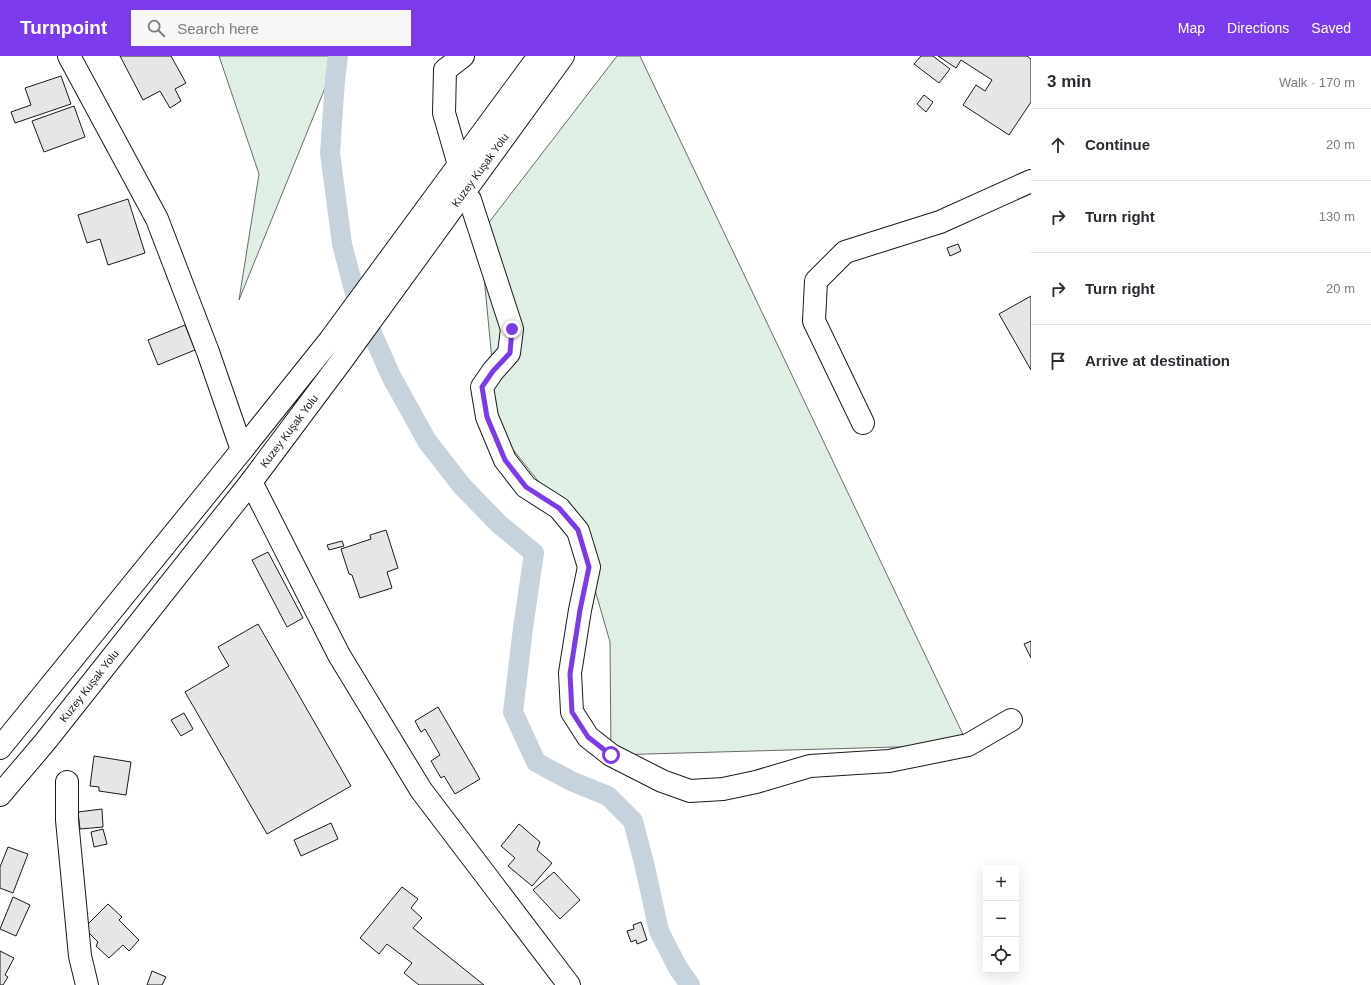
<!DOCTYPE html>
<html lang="en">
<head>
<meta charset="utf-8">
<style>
	body { margin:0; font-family:Helvetica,sans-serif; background:#f7f7f7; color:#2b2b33 }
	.controls { position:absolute; right:12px; bottom:12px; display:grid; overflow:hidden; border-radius:0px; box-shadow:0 4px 16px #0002 }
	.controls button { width:36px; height:36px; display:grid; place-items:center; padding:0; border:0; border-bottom:1px solid #e1e1e2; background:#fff; color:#2b2b33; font:20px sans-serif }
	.stop { position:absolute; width:12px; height:12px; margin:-9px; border:3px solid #7c3aed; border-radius:50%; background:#fff }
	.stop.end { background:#7c3aed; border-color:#fff; box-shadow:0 1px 4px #0008 }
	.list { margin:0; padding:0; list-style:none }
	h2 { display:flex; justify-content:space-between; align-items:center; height:52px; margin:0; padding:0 16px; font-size:17px }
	h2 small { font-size:13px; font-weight:400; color:#7c7c81 }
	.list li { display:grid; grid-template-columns:26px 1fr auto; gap:12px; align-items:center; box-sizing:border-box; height:72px; padding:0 16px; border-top:1px solid #e1e1e2 }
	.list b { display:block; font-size:15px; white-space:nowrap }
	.list em { font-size:13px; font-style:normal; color:#7c7c81 }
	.icon { flex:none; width:22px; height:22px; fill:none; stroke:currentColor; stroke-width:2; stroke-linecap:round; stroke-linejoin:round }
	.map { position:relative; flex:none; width:1031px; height:929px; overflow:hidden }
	header { display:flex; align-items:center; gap:24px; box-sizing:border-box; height:56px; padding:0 20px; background:#7c3aed; color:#fff }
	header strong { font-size:19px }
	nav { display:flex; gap:22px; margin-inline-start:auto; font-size:14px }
	.search { width:280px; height:36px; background:#f7f7f7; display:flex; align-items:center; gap:10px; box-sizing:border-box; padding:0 14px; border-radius:0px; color:#7c7c81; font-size:15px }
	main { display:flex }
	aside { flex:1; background:#fff }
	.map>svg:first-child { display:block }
	.green { fill:#e0efe3; stroke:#6a6a6a }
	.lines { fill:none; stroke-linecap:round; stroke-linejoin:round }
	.canal { stroke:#c6d2dc; stroke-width:20 }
	.building { fill:#e6e6e6; stroke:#1a1a1a }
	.minor-casing { stroke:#1a1a1a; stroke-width:24 }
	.major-casing { stroke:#1a1a1a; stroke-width:24 }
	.minor { stroke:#fff; stroke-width:22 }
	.major { stroke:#fff; stroke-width:22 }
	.route { stroke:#7c3aed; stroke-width:5 }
	.labels { text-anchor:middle; stroke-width:3; stroke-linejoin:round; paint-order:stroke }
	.street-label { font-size:11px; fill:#1a1a1a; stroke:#fff }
</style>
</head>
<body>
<header>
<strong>Turnpoint</strong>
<div class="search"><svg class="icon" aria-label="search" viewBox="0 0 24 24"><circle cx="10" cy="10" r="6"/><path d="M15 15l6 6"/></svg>Search here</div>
<nav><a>Map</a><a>Directions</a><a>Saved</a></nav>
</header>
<main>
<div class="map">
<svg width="1031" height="929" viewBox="0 0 1031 929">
	<rect width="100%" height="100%" fill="#fff"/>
	<path class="green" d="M 219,0 L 338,0 L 239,244 L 259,118 Z
		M 617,0 L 640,0 L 968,689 L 611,699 L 610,586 L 578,475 L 487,361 L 493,315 L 480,178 Z"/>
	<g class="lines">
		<path class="canal" d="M 338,0 L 335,24 L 330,97 L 342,188 L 356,241 L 391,320 L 427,385 L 462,430 L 499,468 L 534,497 L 523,572 L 513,656 L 536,706 L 571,725 L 608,740 L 633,765 L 644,807 L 659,875 L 678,912 L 690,929"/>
	</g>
	<path class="building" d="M 120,0 L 171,0 L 186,27 L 175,33 L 181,45 L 170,52 L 160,35 L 143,44 Z
		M 921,0 L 933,0 L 950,13 L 939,27 L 914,8 Z
		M 938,0 L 1027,0 L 1031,3 L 1031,46 L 1009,79 L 963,49 L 976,29 L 985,35 L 992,24 L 961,4 L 956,12 Z
		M 61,20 L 71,48 L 15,67 L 11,56 L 31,49 L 25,32 Z
		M 924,39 L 933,46 L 926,56 L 917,48 Z
		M 74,50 L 85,81 L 44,96 L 32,65 Z
		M 128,143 L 145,197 L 108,209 L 100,183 L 87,187 L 78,159 Z
		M 958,188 L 961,195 L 950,200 L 947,192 Z
		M 1031,240 L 1031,314 L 999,258 Z
		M 185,269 L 195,294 L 158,309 L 148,284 Z
		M 386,474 L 398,512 L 387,516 L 392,532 L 360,542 L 352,519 L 349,518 L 341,493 L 371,483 L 370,479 Z
		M 342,485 L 344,490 L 329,494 L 327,489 Z
		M 268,496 L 303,562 L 287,571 L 252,504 Z
		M 258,568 L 351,730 L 267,778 L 185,636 L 229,610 L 218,591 Z
		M 1031,585 L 1031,602 L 1024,588 Z
		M 438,651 L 480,723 L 455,738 L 444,720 L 441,722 L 431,705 L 440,699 L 425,673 L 421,676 L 415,665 Z
		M 184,657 L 193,673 L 181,680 L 171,664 Z
		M 94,700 L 131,706 L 126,739 L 99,735 L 99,731 L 90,730 Z
		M 102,753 L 103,771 L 80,773 L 78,756 Z
		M 331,767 L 338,783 L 301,800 L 294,784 Z
		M 519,768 L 540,786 L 537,794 L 552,807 L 532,830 L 508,810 L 515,802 L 501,790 Z
		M 103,773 L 107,788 L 94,791 L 91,776 Z
		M 8,791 L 28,798 L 13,837 L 0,832 L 0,811 Z
		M 554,816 L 580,844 L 560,863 L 533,834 Z
		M 402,831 L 418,843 L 411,852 L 422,862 L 413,872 L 484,929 L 419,929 L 404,917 L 412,907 L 387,888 L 379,898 L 360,882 Z
		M 13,841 L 30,849 L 16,880 L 0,873 Z
		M 108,848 L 122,861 L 119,864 L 139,884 L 129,895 L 123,889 L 109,902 L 96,890 L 98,886 L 84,872 Z
		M 641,866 L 647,884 L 637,888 L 636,884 L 631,886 L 627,875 L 634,873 L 633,869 Z
		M 0,895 L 14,902 L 5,919 L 8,921 L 3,929 L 0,929 Z
		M 152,915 L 166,921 L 162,929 L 147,929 Z"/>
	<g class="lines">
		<g class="minor-casing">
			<path id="minor" d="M 69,0 L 157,163 L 208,296 L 242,394
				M 457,102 L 444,57 L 445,14 L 463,0
				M 470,144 L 512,273 L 509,297 L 493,315 L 482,331 L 487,361 L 505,404 L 526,431 L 559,452 L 578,475 L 589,511 L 580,554 L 570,617 L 572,656 L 588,681 L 611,699 L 662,725 L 690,735 L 723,733 L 756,726 L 810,710 L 889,705 L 968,689 L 1011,664
				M 863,367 L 814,265 L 816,225 L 845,196 L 940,166 L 1031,125
				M 251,426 L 339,599 L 421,734 L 569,929
				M 67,726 L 67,764 L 80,900 L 87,929"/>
		</g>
		<g class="major-casing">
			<path id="major" d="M 0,692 L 242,394 L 330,284 L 539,0
				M 0,739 L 45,686 L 251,426 L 340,307 L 563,0"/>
		</g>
		<use href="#minor" class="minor"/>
		<use href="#major" class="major"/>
	</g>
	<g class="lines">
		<path class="route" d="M 512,273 L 510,297 L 493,315 L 482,331 L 487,361 L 505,404 L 526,431 L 559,452 L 578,474 L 589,511 L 580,554 L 570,618 L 572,656 L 588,681 L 611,699"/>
	</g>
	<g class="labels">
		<g class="street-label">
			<text transform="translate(480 114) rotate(-54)" y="4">Kuzey Kuşak Yolu</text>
			<text transform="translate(289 375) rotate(-53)" y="4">Kuzey Kuşak Yolu</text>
			<text transform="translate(89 630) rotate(-52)" y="4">Kuzey Kuşak Yolu</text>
		</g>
	</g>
</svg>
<div class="controls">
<button>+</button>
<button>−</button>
<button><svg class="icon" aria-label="locate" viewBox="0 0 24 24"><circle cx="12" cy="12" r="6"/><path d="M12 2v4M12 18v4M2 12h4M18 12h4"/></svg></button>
</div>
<div class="stop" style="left:611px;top:699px"></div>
<div class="stop end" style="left:512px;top:273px"></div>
</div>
<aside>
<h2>3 min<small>Walk · 170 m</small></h2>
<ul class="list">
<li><svg class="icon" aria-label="ahead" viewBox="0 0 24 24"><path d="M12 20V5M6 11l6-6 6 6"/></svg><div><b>Continue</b></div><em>20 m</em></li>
<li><svg class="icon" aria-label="right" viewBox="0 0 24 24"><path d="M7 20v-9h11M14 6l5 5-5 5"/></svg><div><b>Turn right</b></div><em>130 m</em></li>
<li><svg class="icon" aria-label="right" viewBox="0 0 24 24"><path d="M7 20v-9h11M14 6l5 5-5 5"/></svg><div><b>Turn right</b></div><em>20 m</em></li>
<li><svg class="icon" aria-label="arrive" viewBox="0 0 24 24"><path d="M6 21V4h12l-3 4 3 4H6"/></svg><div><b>Arrive at destination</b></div></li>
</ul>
</aside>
</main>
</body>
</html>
